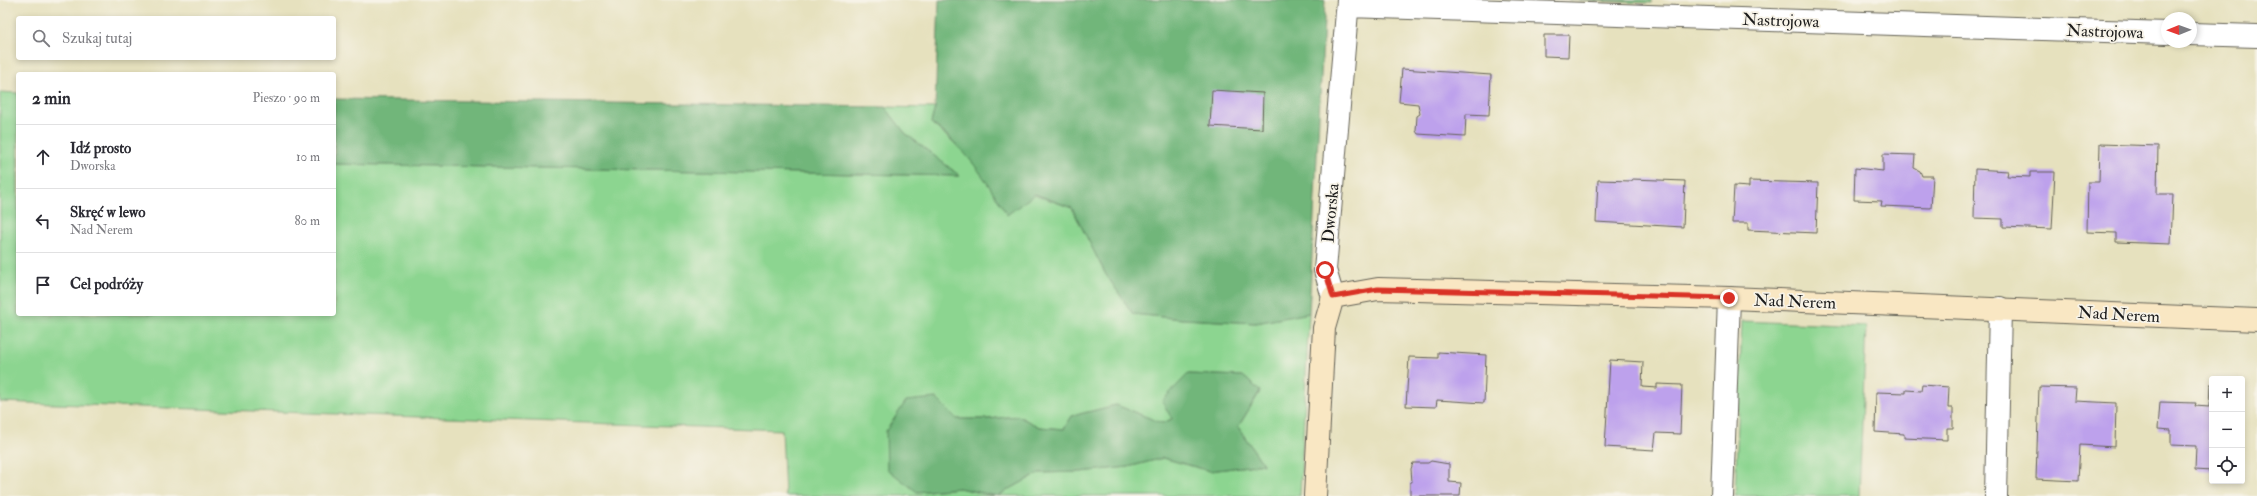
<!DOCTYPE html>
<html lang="pl">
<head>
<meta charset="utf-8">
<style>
	body { margin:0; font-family:"IM FELL Double Pica",serif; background:#f2f2f3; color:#2b2b33 }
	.controls { position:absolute; right:12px; bottom:12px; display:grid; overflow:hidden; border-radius:4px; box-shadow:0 2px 6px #0003 }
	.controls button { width:36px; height:36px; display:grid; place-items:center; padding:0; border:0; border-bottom:1px solid #e1e1e2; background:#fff; color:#2b2b33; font:20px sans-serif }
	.compass { position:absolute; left:2161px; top:12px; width:36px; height:36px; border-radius:50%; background:#fff; box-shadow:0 2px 6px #0003; rotate:269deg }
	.stop { position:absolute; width:12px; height:12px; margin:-9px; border:3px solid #d93025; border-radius:50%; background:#fff }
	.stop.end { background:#d93025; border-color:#fff; box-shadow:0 1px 4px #0008 }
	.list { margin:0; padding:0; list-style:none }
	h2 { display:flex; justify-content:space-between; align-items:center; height:52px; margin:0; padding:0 16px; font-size:17px }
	h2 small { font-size:13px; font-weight:400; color:#7c7c81 }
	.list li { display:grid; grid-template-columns:26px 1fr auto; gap:12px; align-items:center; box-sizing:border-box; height:64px; padding:0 16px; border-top:1px solid #e1e1e2 }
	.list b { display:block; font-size:15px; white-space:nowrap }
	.list p { margin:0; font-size:13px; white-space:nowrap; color:#7c7c81 }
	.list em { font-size:13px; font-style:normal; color:#7c7c81 }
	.icon { flex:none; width:22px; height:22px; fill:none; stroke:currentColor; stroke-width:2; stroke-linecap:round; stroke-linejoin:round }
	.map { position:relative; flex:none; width:2257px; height:496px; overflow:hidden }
	.search { position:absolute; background:#fff; box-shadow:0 2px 6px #0003; left:16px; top:16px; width:320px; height:44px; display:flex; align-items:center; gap:10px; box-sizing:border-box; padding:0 14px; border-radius:4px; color:#7c7c81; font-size:15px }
	.panel { position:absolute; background:#fff; box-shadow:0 2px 6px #0003; left:16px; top:72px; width:320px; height:244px; border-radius:4px }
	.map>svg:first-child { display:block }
	.green { fill:#8cd590; stroke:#547856 }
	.forest { fill:#71b67a; stroke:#46694b }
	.building { fill:#bda1ec }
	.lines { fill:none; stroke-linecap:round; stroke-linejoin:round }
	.street-casing { stroke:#636155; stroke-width:24 }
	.secondary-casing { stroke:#636155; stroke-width:24 }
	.street { stroke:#fff; stroke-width:22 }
	.secondary { stroke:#f9e7c3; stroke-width:22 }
	.route { stroke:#d93025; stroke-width:5 }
	.labels { text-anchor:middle; stroke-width:3.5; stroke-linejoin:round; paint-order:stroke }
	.street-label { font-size:17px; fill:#1c1c1c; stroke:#f7f3e8 }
</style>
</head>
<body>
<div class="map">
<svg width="2257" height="496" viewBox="0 0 2257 496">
	<rect width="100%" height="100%" fill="#f7f3e8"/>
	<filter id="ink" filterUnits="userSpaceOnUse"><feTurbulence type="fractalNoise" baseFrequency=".025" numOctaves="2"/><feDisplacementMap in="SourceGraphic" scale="8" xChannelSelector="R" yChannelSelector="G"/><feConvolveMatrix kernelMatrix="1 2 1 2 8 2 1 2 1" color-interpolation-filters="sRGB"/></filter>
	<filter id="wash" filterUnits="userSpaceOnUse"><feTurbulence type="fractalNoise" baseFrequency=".012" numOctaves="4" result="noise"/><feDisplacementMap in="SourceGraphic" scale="16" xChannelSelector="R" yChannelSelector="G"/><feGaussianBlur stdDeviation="0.9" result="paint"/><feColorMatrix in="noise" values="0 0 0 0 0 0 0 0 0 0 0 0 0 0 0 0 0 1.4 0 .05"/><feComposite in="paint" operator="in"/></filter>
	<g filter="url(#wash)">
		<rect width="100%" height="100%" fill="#e6e1be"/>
		<path class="green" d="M 1569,0 L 1652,0 L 1652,3 Z
			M 0,92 L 18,93 L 18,314 L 334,314 L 334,164 L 960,176 L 905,133 L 885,107 L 935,108 L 931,123 L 964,151 L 985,177 L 1072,208 L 1105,273 L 1133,314 L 1183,319 L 1256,323 L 1309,313 L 1300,496 L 997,496 L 1039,473 L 1080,472 L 1128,467 L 1163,458 L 1210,471 L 1263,464 L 1238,427 L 1260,392 L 1243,376 L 1188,374 L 1172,419 L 1162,423 L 1116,405 L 1072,416 L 1064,429 L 1039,427 L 1018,416 L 988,419 L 957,419 L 936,398 L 917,492 L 959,488 L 994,496 L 785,496 L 782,430 L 0,402 Z
			M 1742,321 L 1866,326 L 1859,496 L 1735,496 Z"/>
		<path class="forest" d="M 939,0 L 1325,0 L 1309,313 L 1256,323 L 1183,319 L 1133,314 L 1105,273 L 1072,208 L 1035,194 L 1007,215 C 986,179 965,147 931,123 L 935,108 Z
			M 334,99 L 885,107 L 905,133 L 960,176 L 334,164 Z
			M 1188,374 L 1243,376 L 1260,391 L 1238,427 L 1263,464 L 1210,471 L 1163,458 L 1128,467 L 1080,472 L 1039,473 L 997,496 L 959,488 L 917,492 L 887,469 L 886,431 L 906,401 L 936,398 L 957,419 L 988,419 L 1018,416 L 1039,427 L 1064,429 L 1072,416 L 1116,405 L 1162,423 L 1172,419 L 1162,401 Z"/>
		<g id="blocks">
			<path class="building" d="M 1544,35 L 1569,35 L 1568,57 L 1544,56 Z
				M 1402,69 L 1491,75 L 1489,115 L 1466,114 L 1465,137 L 1418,134 L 1416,131 L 1417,116 L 1420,114 L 1418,104 L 1399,102 Z
				M 1212,90 L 1263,93 L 1262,129 L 1210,126 Z
				M 2100,144 L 2158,146 L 2157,194 L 2173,194 L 2171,244 L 2116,242 L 2116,233 L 2087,232 L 2088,182 L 2099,182 Z
				M 1883,154 L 1915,155 L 1914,168 L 1920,171 L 1922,176 L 1933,176 L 1931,208 L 1881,206 L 1882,201 L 1854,200 L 1855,168 L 1883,171 Z
				M 1975,169 L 2008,171 L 2007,176 L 2030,177 L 2030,172 L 2055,172 L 2052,229 L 2003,227 L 2003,219 L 1974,218 Z
				M 1632,179 L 1685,181 L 1683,227 L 1596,222 L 1598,180 L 1632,181 Z
				M 1749,181 L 1818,183 L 1816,233 L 1748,230 L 1748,223 L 1732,223 L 1734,186 L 1749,187 Z
				M 1438,352 L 1486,355 L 1484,403 L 1437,400 L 1436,407 L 1406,406 L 1409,357 L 1438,358 Z
				M 1610,360 L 1643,362 L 1642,387 L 1657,388 L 1657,384 L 1682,385 L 1680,434 L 1656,433 L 1654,450 L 1605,447 Z
				M 2210,384 L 2212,384 L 2212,471 L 2195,470 L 2196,446 L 2171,445 L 2171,430 L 2158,429 L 2160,402 L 2196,403 L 2195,406 L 2209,407 Z
				M 1922,385 L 1949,387 L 1948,408 L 1953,408 L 1953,428 L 1947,428 L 1947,440 L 1904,438 L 1904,434 L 1875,432 L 1876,392 L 1906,393 L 1906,390 L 1921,391 Z
				M 2039,387 L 2076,388 L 2075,401 L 2116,403 L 2115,447 L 2080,445 L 2078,481 L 2036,479 Z
				M 1431,461 L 1449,464 L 1449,482 L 1461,483 L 1460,496 L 1410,496 L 1410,482 L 1412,482 L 1411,469 L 1413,463 L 1428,463 Z"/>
		</g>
	</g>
	<g filter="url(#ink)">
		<use href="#blocks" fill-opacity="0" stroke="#636155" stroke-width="1"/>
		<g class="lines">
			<g class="street-casing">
				<path id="street" d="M 1348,6 L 2167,33
					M 2191,34 L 2257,36
					M 1333,297 L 1325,270 L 1348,0
					M 1722,496 L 1729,298
					M 1996,496 L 2000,308"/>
			</g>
			<g class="secondary-casing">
				<path id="secondary" d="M 1315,496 L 1324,328 L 1333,297 L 1378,289 L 1729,298 L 2257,320"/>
			</g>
			<use href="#street" class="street"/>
			<use href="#secondary" class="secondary"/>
		</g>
	</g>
	<g class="lines" filter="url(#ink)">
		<path class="route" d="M 1325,270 L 1333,297 L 1378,289 L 1729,298"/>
	</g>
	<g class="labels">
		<g class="street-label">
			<text transform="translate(1781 20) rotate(2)" y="6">Nastrojowa</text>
			<text transform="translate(2105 31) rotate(2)" y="6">Nastrojowa</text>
			<text transform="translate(1330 213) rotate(-85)" y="6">Dworska</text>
			<text transform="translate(1795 301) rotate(2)" y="6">Nad Nerem</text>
			<text transform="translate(2119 314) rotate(3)" y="6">Nad Nerem</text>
		</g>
	</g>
</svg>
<div class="controls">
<button>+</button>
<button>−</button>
<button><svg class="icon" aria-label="locate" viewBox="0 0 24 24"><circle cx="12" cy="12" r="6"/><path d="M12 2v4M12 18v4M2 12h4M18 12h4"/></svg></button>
</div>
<svg class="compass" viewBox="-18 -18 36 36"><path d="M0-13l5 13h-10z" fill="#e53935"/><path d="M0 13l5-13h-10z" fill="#7c7c81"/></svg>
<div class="stop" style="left:1325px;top:270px"></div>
<div class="stop end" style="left:1729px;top:298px"></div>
<div class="search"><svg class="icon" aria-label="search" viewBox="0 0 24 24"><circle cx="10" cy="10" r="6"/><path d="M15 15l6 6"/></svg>Szukaj tutaj</div>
<section class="panel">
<h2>2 min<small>Pieszo · 90 m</small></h2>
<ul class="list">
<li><svg class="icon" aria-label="ahead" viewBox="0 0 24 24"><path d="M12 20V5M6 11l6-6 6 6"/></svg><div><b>Idź prosto</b><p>Dworska</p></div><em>10 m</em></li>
<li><svg class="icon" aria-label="left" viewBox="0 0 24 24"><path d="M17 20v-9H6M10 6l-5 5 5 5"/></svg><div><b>Skręć w lewo</b><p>Nad Nerem</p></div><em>80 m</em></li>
<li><svg class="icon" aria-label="arrive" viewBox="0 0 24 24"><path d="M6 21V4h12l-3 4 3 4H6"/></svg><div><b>Cel podróży</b></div></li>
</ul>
</section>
</div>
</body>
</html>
